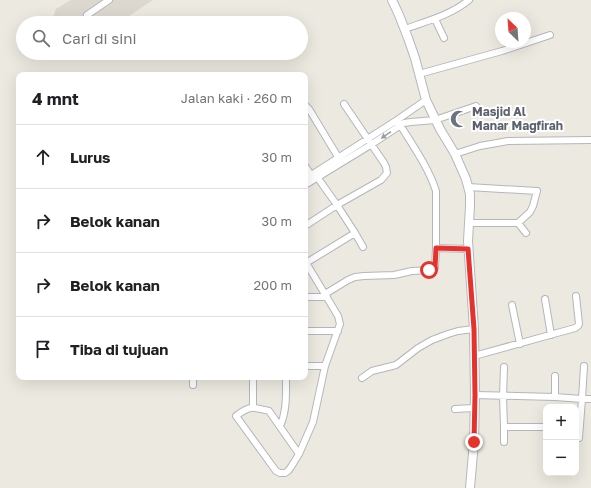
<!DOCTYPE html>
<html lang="id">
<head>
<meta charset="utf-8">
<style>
	body { margin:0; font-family:"Golos Text",sans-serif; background:#f6f6f6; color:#202124 }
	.controls { position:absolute; right:12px; bottom:12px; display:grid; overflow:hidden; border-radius:8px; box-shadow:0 4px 16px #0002 }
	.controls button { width:36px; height:36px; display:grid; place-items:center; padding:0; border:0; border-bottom:1px solid #e0e0e0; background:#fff; color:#202124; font:20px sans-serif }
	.compass { position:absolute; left:495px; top:12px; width:36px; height:36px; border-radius:50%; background:#fff; box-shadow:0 4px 16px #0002; rotate:335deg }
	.stop { position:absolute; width:12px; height:12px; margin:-9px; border:3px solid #e5322d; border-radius:50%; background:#fff }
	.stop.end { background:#e5322d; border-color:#fff; box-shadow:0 1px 4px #0008 }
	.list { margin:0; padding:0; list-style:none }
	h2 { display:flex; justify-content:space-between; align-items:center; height:52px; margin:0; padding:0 16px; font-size:17px }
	h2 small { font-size:13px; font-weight:400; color:#757577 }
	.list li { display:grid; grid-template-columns:26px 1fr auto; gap:12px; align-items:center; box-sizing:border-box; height:64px; padding:0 16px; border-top:1px solid #e0e0e0 }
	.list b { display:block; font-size:15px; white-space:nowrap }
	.list em { font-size:13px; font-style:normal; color:#757577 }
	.icon { flex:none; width:22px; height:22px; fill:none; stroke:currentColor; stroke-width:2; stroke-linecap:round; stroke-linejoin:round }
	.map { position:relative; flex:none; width:591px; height:488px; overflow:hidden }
	.search { position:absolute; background:#fff; box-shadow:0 4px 16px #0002; left:16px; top:16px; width:292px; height:44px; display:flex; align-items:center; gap:10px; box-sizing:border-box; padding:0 14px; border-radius:22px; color:#757577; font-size:15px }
	.panel { position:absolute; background:#fff; box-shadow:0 4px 16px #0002; left:16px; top:72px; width:292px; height:308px; border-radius:8px }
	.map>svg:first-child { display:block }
	.education { fill:#dcd8cf }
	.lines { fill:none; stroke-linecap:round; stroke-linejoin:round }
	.street-casing { stroke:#b3b7bb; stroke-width:8 }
	.secondary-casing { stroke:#b4b8bd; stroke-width:10 }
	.street { stroke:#fff; stroke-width:6 }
	.secondary { stroke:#fff; stroke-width:8 }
	.oneway { fill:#9b9ea0 }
	.route { stroke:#e5322d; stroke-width:5 }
	.labels { text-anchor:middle; stroke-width:4; stroke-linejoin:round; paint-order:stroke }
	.worship-label { font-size:12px; font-weight:bold; fill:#5b616d; stroke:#fff; text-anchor:start }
</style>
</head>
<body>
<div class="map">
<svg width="591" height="488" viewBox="0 0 591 488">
	<rect width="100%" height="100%" fill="#ece9e0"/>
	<path class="education" d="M 71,0 L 153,0 L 129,16 L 127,23 L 63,23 L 52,20 L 56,9 Z"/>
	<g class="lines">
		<g class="street-casing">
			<path id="street" d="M 87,15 L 109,0
				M 435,19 L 444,38
				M 405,29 C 427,21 451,15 469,0
				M 419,74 L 502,51 L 550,35
				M 305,105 L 309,109 L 338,157
				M 455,154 L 480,146 L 508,141 L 591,140
				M 305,166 L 311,175
				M 305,179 L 397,120 L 426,100
				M 305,185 L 372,144 L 404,123 L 411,122 L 435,120 L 476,106
				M 468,187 L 537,191 L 533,206 L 530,212 L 518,223 L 469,223
				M 518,223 L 526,233
				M 305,226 L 337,205 L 381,180 L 387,173 L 386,167 L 384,163 L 344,104
				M 355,233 L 363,247
				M 436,248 L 468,249
				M 305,263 L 306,263 L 355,233 L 337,205 L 315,174
				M 325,294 L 348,280 L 355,277 L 364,276 L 394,275 L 412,271 L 432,270 L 435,268 L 436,248 L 436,191 C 429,168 410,141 397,120
				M 305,297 L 327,297
				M 545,299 L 551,335
				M 512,305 L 520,344
				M 305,331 L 338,331
				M 474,356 L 575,328 L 578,326 L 579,324 L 576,296
				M 305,366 L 325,366
				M 584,366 L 582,399 L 591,399
				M 193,377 L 193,385
				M 362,378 L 372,371 L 396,365 L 418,348 L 432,340 L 448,334 L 458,331 L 474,329
				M 475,395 L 555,397 L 582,399 L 579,438
				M 555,397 L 555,376
				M 253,407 L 253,377
				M 455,409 L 474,408
				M 280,426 C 287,411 286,394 286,377
				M 504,427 L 546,427
				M 504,442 L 504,427 L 503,396 L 504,367
				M 299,454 L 269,411 C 253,407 250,405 236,416 L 276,471 L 280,473 L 285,473 L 288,471 L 291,467 L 299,454 L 313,422 L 325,366 L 340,324 L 338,316 L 305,261"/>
		</g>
		<g class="secondary-casing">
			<path id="secondary" d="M 392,0 L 399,15 L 408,38 L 415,58 L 426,100 L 440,129 L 455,154 L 466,179 L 470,194 L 470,206 L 468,241 L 474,329 L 475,395 L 474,442 L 470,488"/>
		</g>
		<use href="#street" class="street"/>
		<use href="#secondary" class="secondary"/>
	</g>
	<defs><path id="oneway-solid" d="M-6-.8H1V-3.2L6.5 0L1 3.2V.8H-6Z"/></defs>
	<use class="oneway" href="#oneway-solid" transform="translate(386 135) rotate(146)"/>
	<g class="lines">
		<path class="route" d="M 429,270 L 432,270 L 435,268 L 436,248 L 468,249 L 474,329 L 475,395 L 474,442"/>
	</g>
	<defs>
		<g id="mosque-bare" transform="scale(1.38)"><path d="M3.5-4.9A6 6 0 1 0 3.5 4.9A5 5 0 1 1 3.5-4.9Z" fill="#6b7280" stroke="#fff" stroke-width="2.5" paint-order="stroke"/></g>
	</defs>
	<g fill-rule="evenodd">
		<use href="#mosque-bare" x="459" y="119"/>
	</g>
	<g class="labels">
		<g class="worship-label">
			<text x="472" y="116">Masjid Al<tspan x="472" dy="14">Manar Magfirah</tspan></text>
		</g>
	</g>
</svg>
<div class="controls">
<button>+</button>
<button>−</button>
</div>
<svg class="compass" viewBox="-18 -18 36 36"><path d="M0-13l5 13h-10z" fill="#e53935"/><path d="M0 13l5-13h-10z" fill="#757577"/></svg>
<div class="stop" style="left:429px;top:270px"></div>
<div class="stop end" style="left:474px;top:442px"></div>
<div class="search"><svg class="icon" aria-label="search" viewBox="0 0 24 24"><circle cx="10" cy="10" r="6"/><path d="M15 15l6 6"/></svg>Cari di sini</div>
<section class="panel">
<h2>4 mnt<small>Jalan kaki · 260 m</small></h2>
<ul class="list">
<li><svg class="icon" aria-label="ahead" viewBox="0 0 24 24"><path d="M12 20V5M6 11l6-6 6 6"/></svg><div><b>Lurus</b></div><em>30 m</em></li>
<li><svg class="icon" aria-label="right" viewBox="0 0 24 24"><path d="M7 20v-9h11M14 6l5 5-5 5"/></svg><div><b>Belok kanan</b></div><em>30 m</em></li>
<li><svg class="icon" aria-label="right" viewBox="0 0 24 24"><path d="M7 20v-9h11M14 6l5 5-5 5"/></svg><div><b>Belok kanan</b></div><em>200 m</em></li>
<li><svg class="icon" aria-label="arrive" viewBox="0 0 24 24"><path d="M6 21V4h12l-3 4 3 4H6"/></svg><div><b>Tiba di tujuan</b></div></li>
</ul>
</section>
</div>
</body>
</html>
